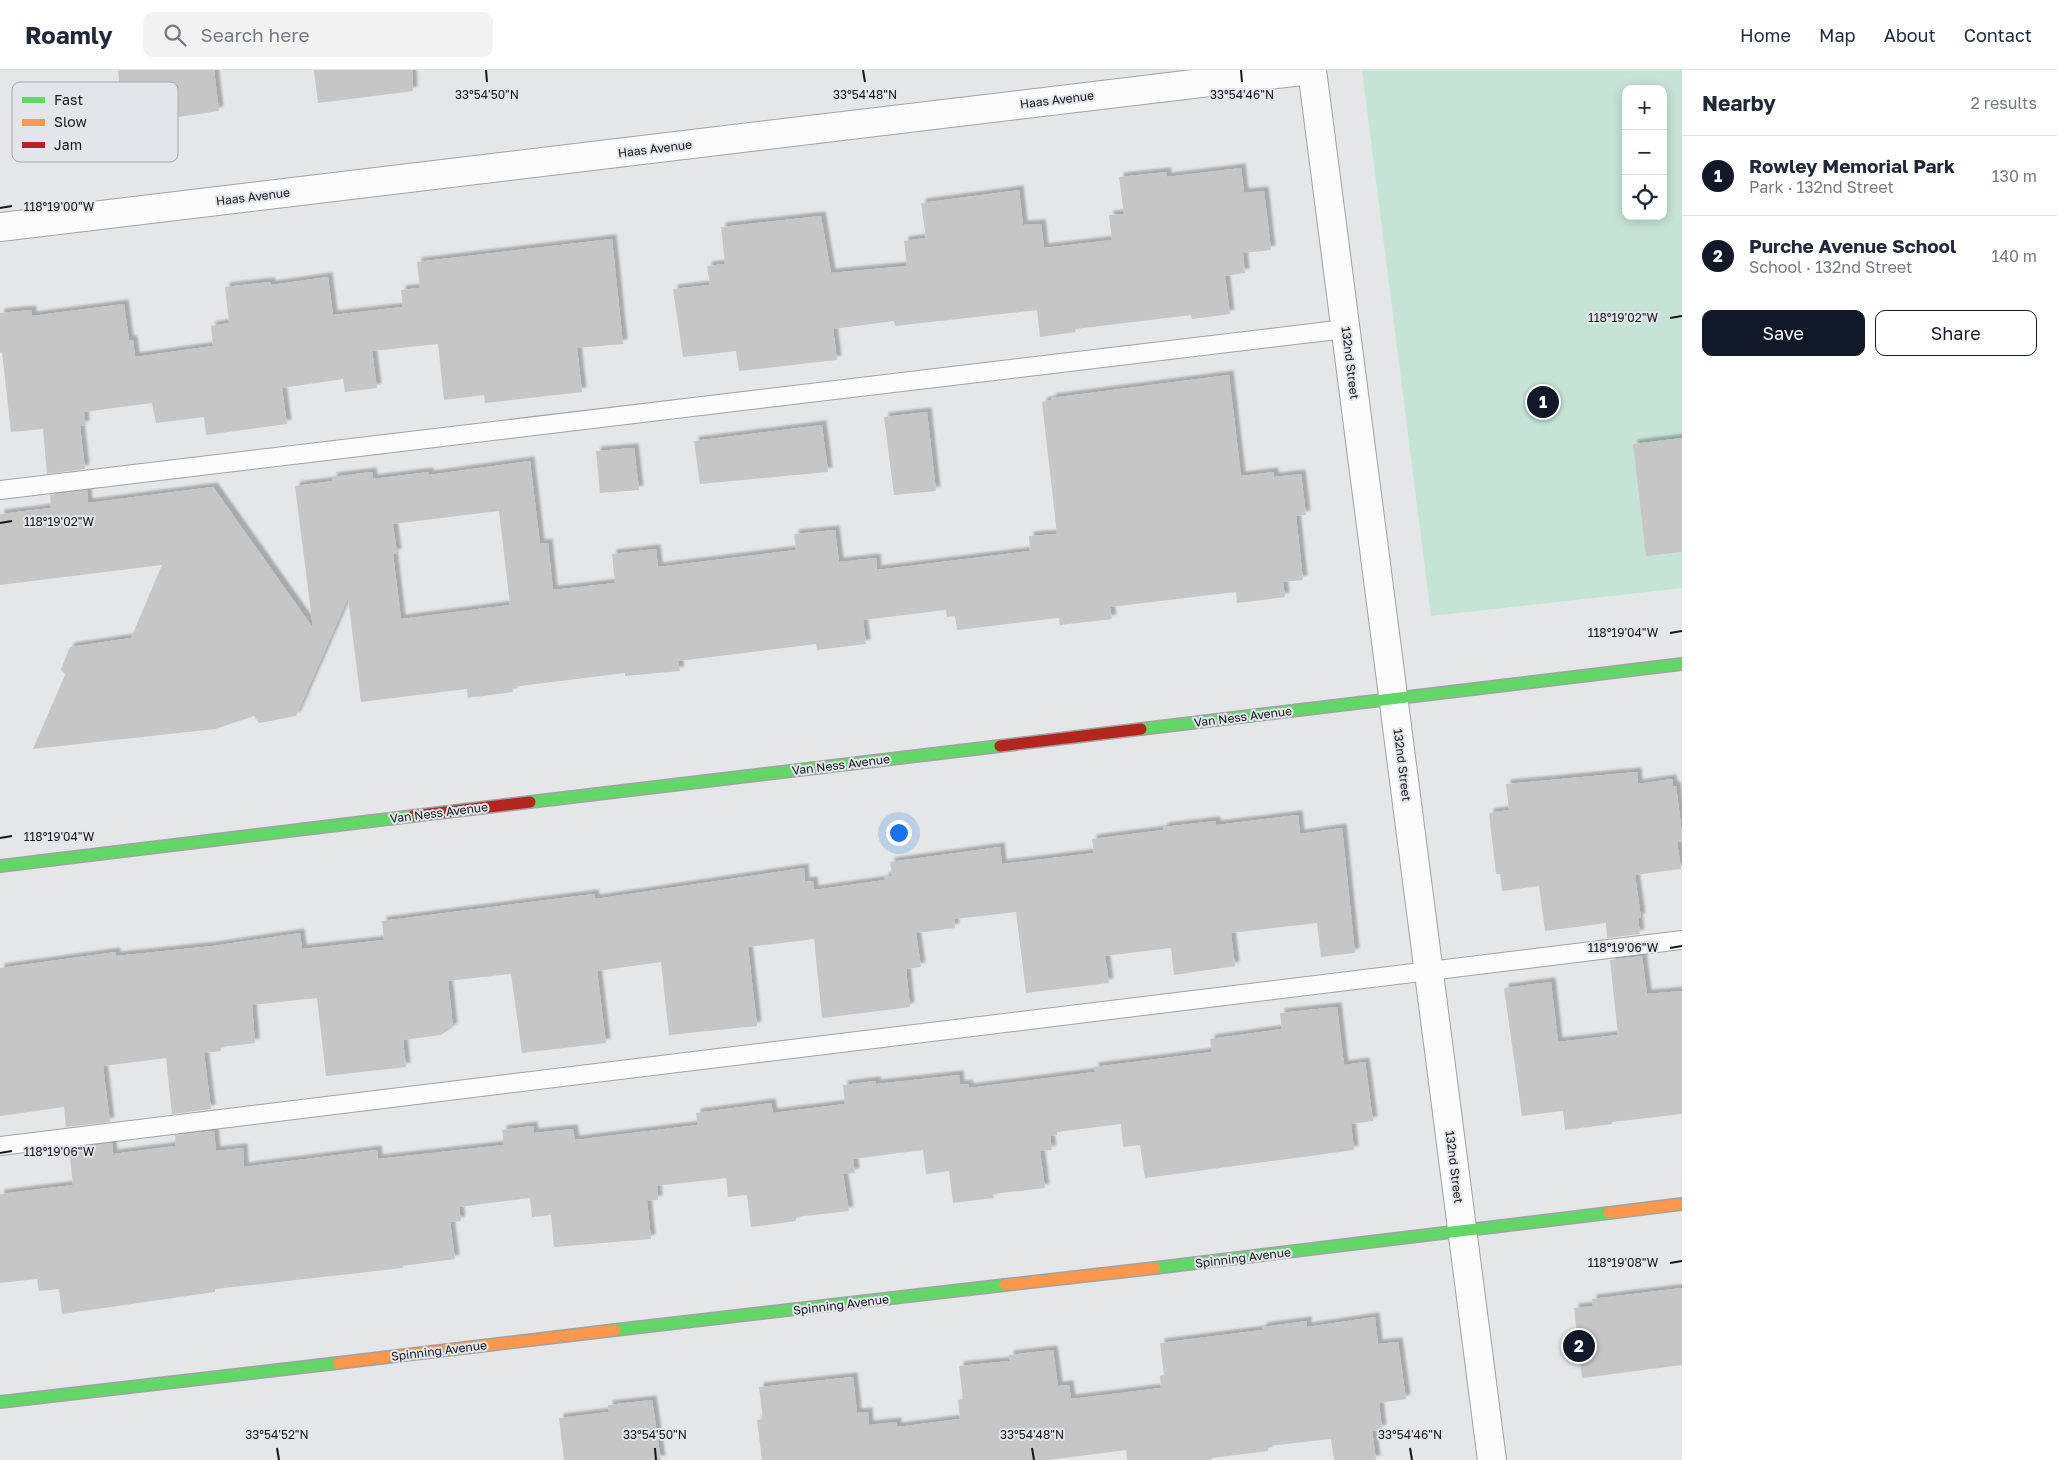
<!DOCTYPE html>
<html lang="en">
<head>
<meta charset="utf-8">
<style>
	body { margin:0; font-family:"Golos Text",sans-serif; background:#f2f2f3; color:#1f2937 }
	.controls { position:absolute; right:15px; top:15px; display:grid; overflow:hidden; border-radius:10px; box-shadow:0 2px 12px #0003 }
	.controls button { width:45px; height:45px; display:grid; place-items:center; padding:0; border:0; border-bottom:1px solid #e0e1e3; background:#fff; color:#1f2937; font:25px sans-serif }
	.you { position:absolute; left:898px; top:762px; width:18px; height:18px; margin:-12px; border:4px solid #fff; border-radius:50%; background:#1a73e8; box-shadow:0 0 0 8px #1a73e833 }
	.badge { display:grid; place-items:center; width:32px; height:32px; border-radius:50%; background:#111827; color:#fff; font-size:16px; font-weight:700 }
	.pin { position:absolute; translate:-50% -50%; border:2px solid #fff; box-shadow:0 1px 5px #0006 }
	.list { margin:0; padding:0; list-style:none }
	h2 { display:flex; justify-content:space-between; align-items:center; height:65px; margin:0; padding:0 20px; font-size:21px }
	h2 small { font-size:16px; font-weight:400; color:#747a83 }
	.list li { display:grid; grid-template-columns:32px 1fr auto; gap:15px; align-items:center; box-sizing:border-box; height:80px; padding:0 20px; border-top:1px solid #e0e1e3 }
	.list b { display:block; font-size:19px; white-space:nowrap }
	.list p { margin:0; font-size:16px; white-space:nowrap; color:#747a83 }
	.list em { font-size:16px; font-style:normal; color:#747a83 }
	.actions { display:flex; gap:10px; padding:15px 20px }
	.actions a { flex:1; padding:11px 0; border:1px solid #111827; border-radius:10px; text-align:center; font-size:18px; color:#111827 }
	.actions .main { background:#111827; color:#fff }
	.icon { flex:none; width:28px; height:28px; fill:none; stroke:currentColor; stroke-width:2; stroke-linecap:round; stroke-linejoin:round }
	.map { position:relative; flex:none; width:1682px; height:1390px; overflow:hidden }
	header { display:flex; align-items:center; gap:30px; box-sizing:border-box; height:70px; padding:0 25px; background:#fff; border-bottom:1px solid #e0e1e3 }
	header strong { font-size:24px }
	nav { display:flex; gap:28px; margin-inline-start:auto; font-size:18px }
	.search { width:350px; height:45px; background:#f2f2f3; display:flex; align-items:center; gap:12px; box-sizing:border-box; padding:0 18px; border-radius:10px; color:#747a83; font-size:19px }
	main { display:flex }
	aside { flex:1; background:#fff }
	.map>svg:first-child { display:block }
	.green { fill:#c6e4d6; fill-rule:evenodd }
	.building { fill:#c6c6c7; fill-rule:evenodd; filter:url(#shadow) }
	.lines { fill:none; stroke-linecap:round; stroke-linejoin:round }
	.lane-casing { stroke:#9fa1a3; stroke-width:20 }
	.street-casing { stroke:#9fa1a3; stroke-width:30 }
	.fast-casing { stroke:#9fa1a3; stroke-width:14 }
	.slow-casing { stroke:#9fa1a3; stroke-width:14 }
	.jam-casing { stroke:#9fa1a3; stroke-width:14 }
	.lane { stroke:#fbfbfc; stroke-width:18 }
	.street { stroke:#fbfbfc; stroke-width:28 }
	.fast { stroke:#63d668; stroke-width:11 }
	.slow { stroke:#ff974d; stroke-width:11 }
	.jam { stroke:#b3261e; stroke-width:11 }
	.ticks { fill:none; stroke:#141617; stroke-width:2 }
	.labels { text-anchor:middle; stroke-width:4; stroke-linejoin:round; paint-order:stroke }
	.street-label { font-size:12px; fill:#141617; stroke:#e2e6ea }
	.key { fill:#e2e6ea; stroke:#a4a8ab; stroke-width:1 }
	.key-label { font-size:14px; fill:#141617 }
	.ticks-label { font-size:12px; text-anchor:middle; fill:#141617; stroke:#e2e6ea; stroke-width:4; stroke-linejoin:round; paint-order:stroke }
</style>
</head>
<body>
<header>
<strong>Roamly</strong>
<div class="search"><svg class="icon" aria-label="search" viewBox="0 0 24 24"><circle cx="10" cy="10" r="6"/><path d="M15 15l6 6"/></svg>Search here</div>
<nav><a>Home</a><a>Map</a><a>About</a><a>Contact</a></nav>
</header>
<main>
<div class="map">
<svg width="1682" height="1390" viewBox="0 0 1682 1390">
	<defs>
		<filter id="shadow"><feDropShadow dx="4.5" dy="-4.5" stdDeviation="1" flood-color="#0004"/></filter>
	</defs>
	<rect width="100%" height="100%" fill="#e4e6e8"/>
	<path class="green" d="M 1362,0 L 1682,0 L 1682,518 L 1431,546 ZM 1626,19 L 1663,19 L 1663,146 L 1626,146 Z"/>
	<path class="building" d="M 118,0 L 214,0 L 219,41 L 124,55 Z
		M 314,0 L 412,0 L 413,21 L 318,33 Z
		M 1241,98 L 1244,123 L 1264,121 L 1271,180 L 1243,183 L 1245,203 L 1225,206 L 1230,244 L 1192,249 L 1191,245 L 1075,259 L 1076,262 L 1040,267 L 1037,240 L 895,256 L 894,251 L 833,259 L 837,290 L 739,301 L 736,281 L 683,287 L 673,219 L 710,215 L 707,196 L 725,194 L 721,157 L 821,146 L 831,203 L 907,196 L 904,171 L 926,168 L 921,133 L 1019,120 L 1023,155 L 1041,154 L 1044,178 L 1112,170 L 1109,145 L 1124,144 L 1119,107 L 1167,102 L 1167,107 Z
		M 612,169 L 623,274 L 577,278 L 582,322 L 485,333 L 484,325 L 444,330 L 438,274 L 372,281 L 377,318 L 345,322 L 343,309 L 282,318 L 287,354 L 206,365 L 204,347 L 156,353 L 152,333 L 84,342 L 85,355 L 80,356 L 85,399 L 47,404 L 43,359 L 11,362 L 2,282 L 0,283 L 0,243 L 32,240 L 32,246 L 124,234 L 129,270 L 133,270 L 135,287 L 213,276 L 211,256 L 229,253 L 225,217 L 270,212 L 271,215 L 328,207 L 333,245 L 403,237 L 401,220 L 420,218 L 417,192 Z
		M 1229,305 L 1241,406 L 1274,402 L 1274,407 L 1301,404 L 1306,445 L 1296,446 L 1303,510 L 1283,512 L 1285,527 L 1237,533 L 1236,522 L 1110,537 L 1112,549 L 1060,555 L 1059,548 L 957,560 L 955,546 L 947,547 L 946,540 L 863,550 L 866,574 L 817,580 L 816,574 L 678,591 L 680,601 L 625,606 L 625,603 L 512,617 L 513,622 L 468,628 L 467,619 L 361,632 L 348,528 L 296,646 L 259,653 L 254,646 L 215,659 L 33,679 L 65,605 L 61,599 L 70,577 L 131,568 L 162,495 L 0,515 L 0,444 L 51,438 L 50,425 L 87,420 L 88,433 L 213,417 L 313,558 L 295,416 L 333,411 L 332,407 L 372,402 L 373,409 L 429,402 L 429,405 L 530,391 L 540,474 L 548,473 L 553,520 L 615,513 L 612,484 L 656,479 L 658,497 L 796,480 L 794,464 L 835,460 L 839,492 L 876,488 L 877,500 L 1030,481 L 1029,466 L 1057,464 L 1042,332 L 1052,330 L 1051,328 ZM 499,441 L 510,535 L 401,549 L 393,484 L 397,483 L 393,454 Z
		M 927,342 L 936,421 L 894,425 L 884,347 Z
		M 822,355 L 828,402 L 700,414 L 694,371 Z
		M 1682,368 L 1682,482 L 1646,486 L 1633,374 Z
		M 634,378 L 639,420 L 600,423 L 596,381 Z
		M 1637,702 L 1638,714 L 1672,709 L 1673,716 L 1676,716 L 1682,764 L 1682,771 L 1677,772 L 1681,799 L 1635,805 L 1641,848 L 1638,848 L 1640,864 L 1607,868 L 1606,853 L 1545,861 L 1539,816 L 1502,821 L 1500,804 L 1496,804 L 1489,743 L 1509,740 L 1506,714 Z
		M 1298,745 L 1300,764 L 1342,758 L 1355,883 L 1321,887 L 1317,853 L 1231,863 L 1235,896 L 1174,905 L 1171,878 L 1105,886 L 1109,913 L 1026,923 L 1016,842 L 954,849 L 955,858 L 916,863 L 921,897 L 906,899 L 910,937 L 822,948 L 814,869 L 748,877 L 757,956 L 669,965 L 661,892 L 597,901 L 606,973 L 522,983 L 511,904 L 448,911 L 453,957 L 441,965 L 403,970 L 406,997 L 326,1006 L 317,928 L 252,935 L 255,973 L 221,977 L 221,981 L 204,983 L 211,1039 L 172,1044 L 166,988 L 103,996 L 110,1052 L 66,1057 L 64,1037 L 0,1046 L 0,898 L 116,882 L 116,886 L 213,876 L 300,863 L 302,879 L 384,870 L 382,851 L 594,824 L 595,829 L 804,798 L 805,812 L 813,811 L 814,820 L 885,810 L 884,807 L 892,806 L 890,792 L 1000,777 L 1002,794 L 1094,783 L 1092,769 L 1163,760 L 1163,757 L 1216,751 L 1216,755 Z
		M 1642,886 L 1647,924 L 1682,921 L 1682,1044 L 1612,1052 L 1612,1054 L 1565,1060 L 1563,1041 L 1522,1046 L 1504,918 L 1551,912 L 1558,972 L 1618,965 L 1610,890 Z
		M 1337,937 L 1344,995 L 1365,992 L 1373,1051 L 1351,1054 L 1354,1080 L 1145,1108 L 1140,1075 L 1123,1077 L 1121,1054 L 1057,1062 L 1057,1065 L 1050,1066 L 1052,1080 L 1040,1081 L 1045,1118 L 993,1124 L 994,1128 L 953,1133 L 949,1101 L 926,1104 L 923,1080 L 853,1089 L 855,1103 L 843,1104 L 849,1141 L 796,1147 L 796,1151 L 751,1157 L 747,1125 L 728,1127 L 726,1108 L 657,1116 L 658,1130 L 647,1131 L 651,1169 L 554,1177 L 551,1145 L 532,1147 L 530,1128 L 459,1137 L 461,1151 L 450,1152 L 455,1189 L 403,1196 L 403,1198 L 215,1219 L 215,1222 L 62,1244 L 59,1219 L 39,1221 L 37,1209 L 0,1213 L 0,1124 L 73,1115 L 69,1078 L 112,1073 L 113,1084 L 176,1076 L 175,1065 L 214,1061 L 216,1081 L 243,1078 L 244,1097 L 377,1080 L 378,1089 L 504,1075 L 502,1060 L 533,1056 L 534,1063 L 573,1059 L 575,1070 L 698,1055 L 696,1043 L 771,1033 L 773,1043 L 845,1034 L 843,1015 L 876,1011 L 876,1014 L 959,1005 L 960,1015 L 968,1014 L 969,1018 L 1095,1002 L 1094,997 L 1212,982 L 1210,969 L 1282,959 L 1280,943 Z
		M 1682,1218 L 1682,1295 L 1582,1308 L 1574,1238 L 1593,1236 L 1592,1229 Z
		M 1375,1247 L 1378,1274 L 1398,1272 L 1406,1329 L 1379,1333 L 1382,1359 L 1372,1361 L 1376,1390 L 1334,1390 L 1331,1369 L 1268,1376 L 1268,1381 L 1212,1388 L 1212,1390 L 1127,1390 L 1126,1380 L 1048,1390 L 762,1390 L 757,1350 L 763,1349 L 759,1317 L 853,1307 L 857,1343 L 868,1342 L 869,1355 L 897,1352 L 897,1357 L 960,1349 L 958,1330 L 963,1329 L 959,1296 L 1010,1291 L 1009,1285 L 1053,1280 L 1058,1316 L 1069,1315 L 1071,1329 L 1161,1318 L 1160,1306 L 1164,1305 L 1160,1273 L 1262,1260 L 1262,1257 L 1307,1251 L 1307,1257 Z
		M 652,1330 L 661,1390 L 564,1390 L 559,1348 L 609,1342 L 608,1335 Z"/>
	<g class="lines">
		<g class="lane-casing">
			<path id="lane" d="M 0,420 L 1345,259
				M 0,1076 L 1682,870"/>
		</g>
		<g class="street-casing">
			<path id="street" d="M 1312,0 L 1492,1390
				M 0,157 L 1310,0"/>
		</g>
		<g class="fast-casing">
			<path id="fast" d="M 1141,659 L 1682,594
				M 530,732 L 1000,676
				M 0,796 L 413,746
				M 1155,1198 L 1609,1143
				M 615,1260 L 1005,1215
				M 0,1332 L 338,1293"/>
		</g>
		<g class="slow-casing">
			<path id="slow" d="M 1609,1143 L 1682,1134
				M 1005,1215 L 1155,1198
				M 338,1293 L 615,1260"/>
		</g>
		<g class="jam-casing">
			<path id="jam" d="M 1000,676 L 1141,659
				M 413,746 L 530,732"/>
		</g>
		<use href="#lane" class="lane"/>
		<use href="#street" class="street"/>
		<use href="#fast" class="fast"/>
		<use href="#slow" class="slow"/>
		<use href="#jam" class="jam"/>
	</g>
	<path class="ticks" d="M 486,0 L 487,12M 863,0 L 865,12M 1241,0 L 1242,12M 0,138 L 12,136M 1670,248 L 1682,246M 0,453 L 12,451M 1670,563 L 1682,561M 0,768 L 12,766M 1670,878 L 1682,876M 0,1083 L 12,1081M 1670,1193 L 1682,1191M 277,1378 L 279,1390M 655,1378 L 656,1390M 1032,1378 L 1034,1390M 1410,1378 L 1412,1390"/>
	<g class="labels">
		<g class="street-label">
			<text transform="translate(1057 30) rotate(-7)" y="4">Haas Avenue</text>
			<text transform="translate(655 79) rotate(-7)" y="4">Haas Avenue</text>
			<text transform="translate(253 127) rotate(-7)" y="4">Haas Avenue</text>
			<text transform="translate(1350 293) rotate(83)" y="4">132nd Street</text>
			<text transform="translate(1243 647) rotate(-7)" y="4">Van Ness Avenue</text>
			<text transform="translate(841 695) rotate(-7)" y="4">Van Ness Avenue</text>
			<text transform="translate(1402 695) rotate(83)" y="4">132nd Street</text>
			<text transform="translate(439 743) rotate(-7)" y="4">Van Ness Avenue</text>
			<text transform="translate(1454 1097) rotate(83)" y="4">132nd Street</text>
			<text transform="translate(1243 1188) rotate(-7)" y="4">Spinning Avenue</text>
			<text transform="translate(841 1235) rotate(-7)" y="4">Spinning Avenue</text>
			<text transform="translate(439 1281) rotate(-7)" y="4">Spinning Avenue</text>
		</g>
	</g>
	<rect x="12" y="12" width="166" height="80" rx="8" class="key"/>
	<rect x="22" y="27" width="23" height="6" fill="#63d668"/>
	<rect x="22" y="49" width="23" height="7" fill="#ff974d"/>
	<rect x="22" y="72" width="23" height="6" fill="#b3261e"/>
	<g class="key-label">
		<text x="54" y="35">Fast</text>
		<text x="54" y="57">Slow</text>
		<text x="54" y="80">Jam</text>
	</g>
	<g class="ticks-label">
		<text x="487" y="29">33°54'50"N</text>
		<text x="865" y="29">33°54'48"N</text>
		<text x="1242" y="29">33°54'46"N</text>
		<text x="59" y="141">118°19'00"W</text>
		<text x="1623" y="252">118°19'02"W</text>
		<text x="59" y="456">118°19'02"W</text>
		<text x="1623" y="567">118°19'04"W</text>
		<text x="59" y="771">118°19'04"W</text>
		<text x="1623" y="882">118°19'06"W</text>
		<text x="59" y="1086">118°19'06"W</text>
		<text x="1623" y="1197">118°19'08"W</text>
		<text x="277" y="1369">33°54'52"N</text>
		<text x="655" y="1369">33°54'50"N</text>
		<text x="1032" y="1369">33°54'48"N</text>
		<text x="1410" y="1369">33°54'46"N</text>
	</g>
</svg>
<div class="controls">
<button>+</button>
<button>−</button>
<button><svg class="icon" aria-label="locate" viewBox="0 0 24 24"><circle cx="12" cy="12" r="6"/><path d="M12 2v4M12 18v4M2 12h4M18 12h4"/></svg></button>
</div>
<div class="you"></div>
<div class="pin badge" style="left:1543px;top:332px">1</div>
<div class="pin badge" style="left:1579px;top:1276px">2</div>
</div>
<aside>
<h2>Nearby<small>2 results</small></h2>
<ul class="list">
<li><span class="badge">1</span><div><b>Rowley Memorial Park</b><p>Park · 132nd Street</p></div><em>130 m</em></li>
<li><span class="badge">2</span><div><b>Purche Avenue School</b><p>School · 132nd Street</p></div><em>140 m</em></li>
</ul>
<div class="actions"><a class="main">Save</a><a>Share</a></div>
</aside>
</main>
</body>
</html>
